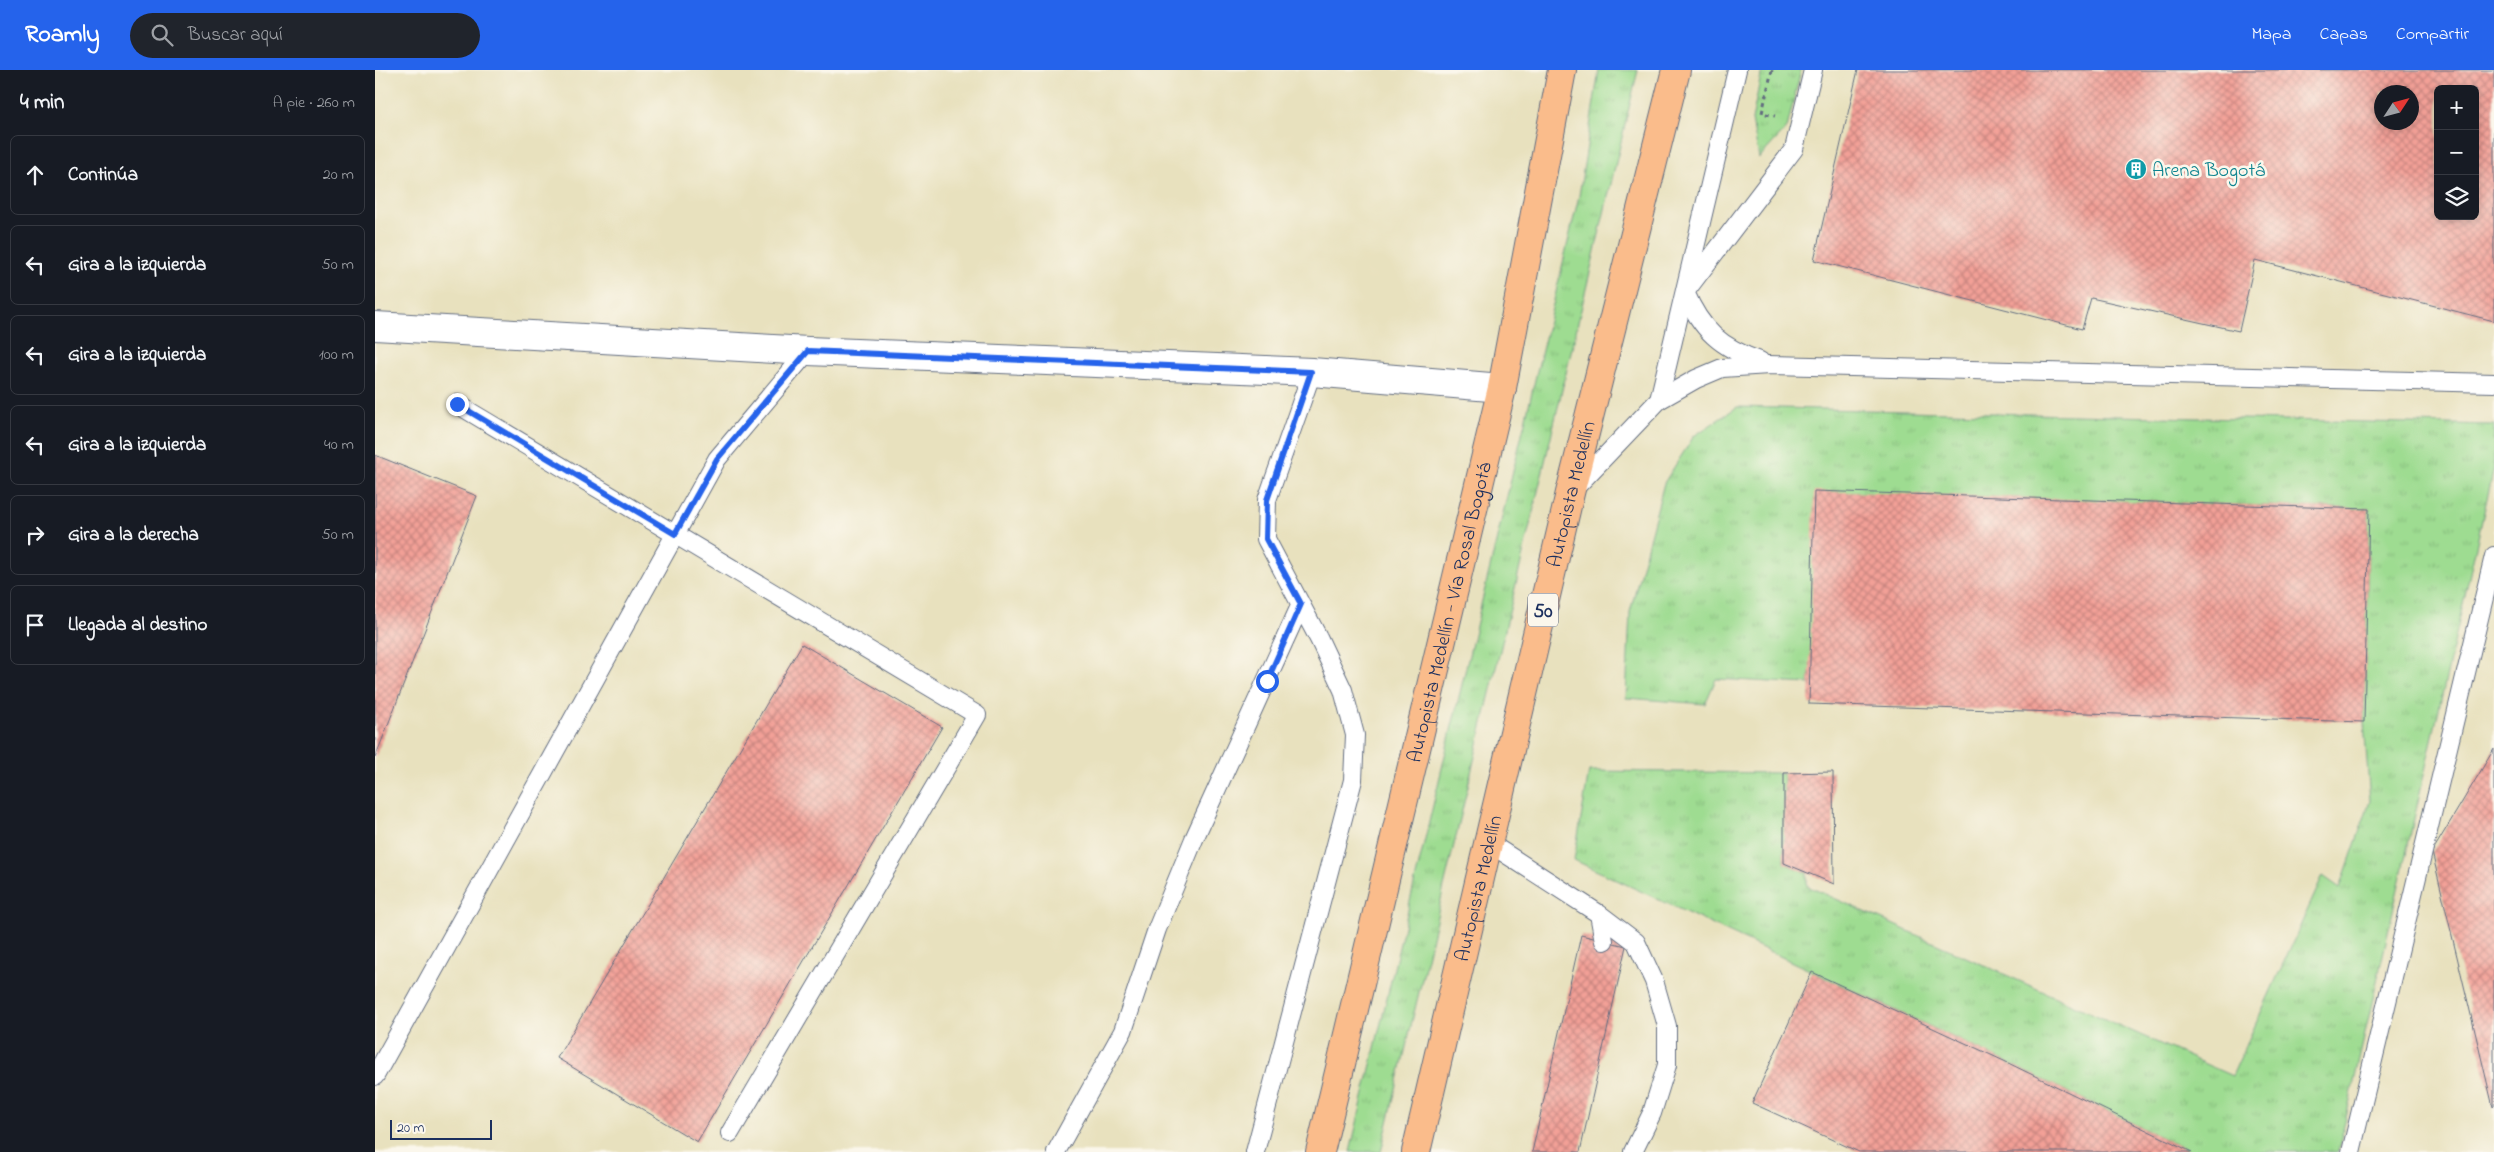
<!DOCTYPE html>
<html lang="es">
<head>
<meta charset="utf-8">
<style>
	body { margin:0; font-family:"Indie Flower",sans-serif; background:#20242c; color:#f1f3f6 }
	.controls { position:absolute; right:15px; top:15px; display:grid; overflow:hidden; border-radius:8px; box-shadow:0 2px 8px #0003 }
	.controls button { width:45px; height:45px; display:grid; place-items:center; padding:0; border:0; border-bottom:1px solid #363941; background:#171b24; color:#f1f3f6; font:25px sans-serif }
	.compass { position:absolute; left:1999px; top:15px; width:45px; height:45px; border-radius:50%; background:#171b24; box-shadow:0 2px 8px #0003; rotate:54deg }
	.scale { position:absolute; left:15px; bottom:12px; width:102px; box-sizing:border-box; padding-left:5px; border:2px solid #1b2f5e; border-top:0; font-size:14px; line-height:18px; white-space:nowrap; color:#1b2f5e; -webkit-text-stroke:4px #fbf7ec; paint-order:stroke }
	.stop { position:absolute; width:15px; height:15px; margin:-11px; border:4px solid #2563eb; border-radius:50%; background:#fff }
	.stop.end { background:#2563eb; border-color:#fff; box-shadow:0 1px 5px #0008 }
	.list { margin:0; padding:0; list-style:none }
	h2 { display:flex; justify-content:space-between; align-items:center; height:65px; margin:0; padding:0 20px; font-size:21px }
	h2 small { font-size:16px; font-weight:400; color:#9ea1a6 }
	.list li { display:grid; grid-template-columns:32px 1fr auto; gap:15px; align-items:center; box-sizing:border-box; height:80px; margin:0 10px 10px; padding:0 10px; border:1px solid #363941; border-radius:8px }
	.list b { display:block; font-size:19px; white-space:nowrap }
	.list em { font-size:16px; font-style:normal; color:#9ea1a6 }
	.icon { flex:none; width:28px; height:28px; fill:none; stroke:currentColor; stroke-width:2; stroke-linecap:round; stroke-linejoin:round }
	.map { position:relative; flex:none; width:2119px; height:1082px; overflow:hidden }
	header { display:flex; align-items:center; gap:30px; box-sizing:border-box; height:70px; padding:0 25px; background:#2563eb; color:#fff }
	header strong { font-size:24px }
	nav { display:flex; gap:28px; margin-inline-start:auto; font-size:18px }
	.search { width:350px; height:45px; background:#20242c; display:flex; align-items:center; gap:12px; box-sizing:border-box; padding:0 18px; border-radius:28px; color:#9ea1a6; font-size:19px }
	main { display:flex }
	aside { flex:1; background:#171b24 }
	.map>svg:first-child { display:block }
	.grass { fill:url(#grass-tufts); stroke:#5c8678 }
	.building { fill:url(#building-cross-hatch); fill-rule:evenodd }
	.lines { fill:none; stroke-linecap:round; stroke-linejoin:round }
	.lane-casing { stroke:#636d80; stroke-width:20 }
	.street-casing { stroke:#636d80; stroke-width:30 }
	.highway-casing { stroke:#636d80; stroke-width:30 }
	.path { stroke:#636d80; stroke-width:3; stroke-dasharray:4 4; stroke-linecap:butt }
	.lane { stroke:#fff; stroke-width:18 }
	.street { stroke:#fff; stroke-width:28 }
	.highway { stroke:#fabc8b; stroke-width:28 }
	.route { stroke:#2563eb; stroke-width:6 }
	.labels { text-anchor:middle; stroke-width:5; stroke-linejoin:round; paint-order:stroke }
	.shield { fill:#fbf7ec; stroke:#5e6b89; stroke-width:1 }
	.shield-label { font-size:19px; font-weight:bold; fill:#1b2f5e }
	.culture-label { font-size:20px; fill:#0d838f; stroke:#fbf7ec; text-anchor:start }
	.street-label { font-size:20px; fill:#1b2f5e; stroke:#fbf7ec }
</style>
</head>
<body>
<header>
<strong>Roamly</strong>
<div class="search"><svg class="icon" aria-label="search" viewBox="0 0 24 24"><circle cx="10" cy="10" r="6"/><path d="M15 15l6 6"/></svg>Buscar aquí</div>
<nav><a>Mapa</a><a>Capas</a><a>Compartir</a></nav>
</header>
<main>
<aside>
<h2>4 min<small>A pie · 260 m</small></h2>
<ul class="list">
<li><svg class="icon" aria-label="ahead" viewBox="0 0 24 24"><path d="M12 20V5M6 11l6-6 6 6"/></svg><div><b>Continúa</b></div><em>20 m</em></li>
<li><svg class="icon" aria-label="left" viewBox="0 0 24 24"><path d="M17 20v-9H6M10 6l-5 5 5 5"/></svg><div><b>Gira a la izquierda</b></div><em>50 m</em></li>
<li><svg class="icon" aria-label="left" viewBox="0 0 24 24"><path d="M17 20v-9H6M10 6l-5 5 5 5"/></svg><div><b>Gira a la izquierda</b></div><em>100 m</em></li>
<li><svg class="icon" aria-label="left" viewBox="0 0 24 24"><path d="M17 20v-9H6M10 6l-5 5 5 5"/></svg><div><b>Gira a la izquierda</b></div><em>40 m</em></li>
<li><svg class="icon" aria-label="right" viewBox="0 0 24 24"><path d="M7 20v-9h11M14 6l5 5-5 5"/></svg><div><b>Gira a la derecha</b></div><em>50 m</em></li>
<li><svg class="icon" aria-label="arrive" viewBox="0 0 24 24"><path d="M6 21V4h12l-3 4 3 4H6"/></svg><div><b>Llegada al destino</b></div></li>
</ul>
</aside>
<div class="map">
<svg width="2119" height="1082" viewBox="0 0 2119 1082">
	<defs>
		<pattern id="grass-tufts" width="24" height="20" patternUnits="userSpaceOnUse" patternTransform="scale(1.25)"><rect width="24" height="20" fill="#9edc91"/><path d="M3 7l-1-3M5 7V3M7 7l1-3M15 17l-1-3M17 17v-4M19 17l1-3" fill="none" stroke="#88bd7f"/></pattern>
		<pattern id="building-cross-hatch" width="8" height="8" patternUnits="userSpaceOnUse" patternTransform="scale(1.25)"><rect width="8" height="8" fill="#f3a097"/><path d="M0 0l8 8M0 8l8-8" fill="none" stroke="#c4837e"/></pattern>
	</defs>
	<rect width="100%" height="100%" fill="#fbf7ec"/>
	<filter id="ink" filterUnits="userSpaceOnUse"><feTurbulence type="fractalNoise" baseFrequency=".02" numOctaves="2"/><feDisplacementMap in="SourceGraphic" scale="10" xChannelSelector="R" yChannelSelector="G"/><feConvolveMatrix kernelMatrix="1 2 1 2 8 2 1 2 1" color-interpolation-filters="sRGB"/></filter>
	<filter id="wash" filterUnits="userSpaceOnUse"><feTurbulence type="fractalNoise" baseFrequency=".0096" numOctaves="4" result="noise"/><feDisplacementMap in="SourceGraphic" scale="20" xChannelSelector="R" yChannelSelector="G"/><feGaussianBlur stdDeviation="1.12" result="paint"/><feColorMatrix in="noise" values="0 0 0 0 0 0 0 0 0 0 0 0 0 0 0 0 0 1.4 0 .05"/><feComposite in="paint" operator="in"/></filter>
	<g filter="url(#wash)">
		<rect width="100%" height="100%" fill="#e8e1be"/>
		<path class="grass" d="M 1224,0 L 1263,0 L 1006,1082 L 975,1082 L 1204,126 Z
			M 1387,0 L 1426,0 L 1412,58 L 1384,88 L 1377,50 Z
			M 1362,337 L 2119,355 L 2119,398 L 1963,1082 L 1817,1082 L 1629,991 L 1199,790 L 1214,701 L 1409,703 L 1409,793 L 1432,803 L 1432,816 L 1857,1006 L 1948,806 L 1965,818 L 1995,731 L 1989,652 L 1994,439 L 1451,422 L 1434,614 L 1341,609 L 1330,634 L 1251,628 L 1255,542 L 1289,413 L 1319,366 Z"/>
		<g id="blocks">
			<path class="building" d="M 1483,0 L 2119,0 L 2119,251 L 1880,190 L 1864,261 L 1716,228 L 1707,259 L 1439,190 ZM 2063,19 L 2100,19 L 2100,146 L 2063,146 ZM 2006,22 L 2036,22 L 2036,52 L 2006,52 Z
				M 0,385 L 102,426 L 0,688 Z
				M 1439,421 L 1994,439 L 1989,652 L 1434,634 Z
				M 427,574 L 567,657 L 322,1072 L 182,988 Z
				M 2119,679 L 2119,1036 L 2118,1037 L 2057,782 Z
				M 1458,702 L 1459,814 L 1409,793 L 1409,703 Z
				M 1206,865 L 1251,876 L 1205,1082 L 1157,1082 Z
				M 1437,902 L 1629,991 L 1817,1082 L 1484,1082 L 1377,1033 Z"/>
		</g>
	</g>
	<g filter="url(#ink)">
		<use href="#blocks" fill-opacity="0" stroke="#636d80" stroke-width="1"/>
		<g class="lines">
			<g class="lane-casing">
				<path id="lane" d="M 1385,291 C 1346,278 1326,260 1310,222 L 1419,79 L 1438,0
					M 1284,330 L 1321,309 L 1347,298 L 1394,295 L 2119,313
					M 82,334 L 602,645 L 355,1063
					M 1197,421 L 1284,330 L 1362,0
					M 1114,773 L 1224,844 L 1261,872 L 1279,911 L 1292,956 L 1292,995 L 1277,1043 L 1258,1082
					M 1224,844 L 1229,871
					M 0,1006 L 342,389 L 433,281
					M 681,1082 L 748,961 L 782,859 L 819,769 L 926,534
					M 880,1082 L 978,710 L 980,665 L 968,620 L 944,569 L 891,469 L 892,430 L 937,302
					M 1976,1082 L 2119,486"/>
			</g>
			<g class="street-casing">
				<path id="street" d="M 0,256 L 433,281 L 937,302 L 1127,318"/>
			</g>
			<g class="highway-casing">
				<g id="highway">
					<path id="s1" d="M 945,1082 L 1127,318 L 1187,0"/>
					<path id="s2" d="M 1041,1082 L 1195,423 L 1301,0"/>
				</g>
			</g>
			<path class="path" d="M 1397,0 L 1387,43 L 1400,46"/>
			<use href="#lane" class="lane"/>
			<use href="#street" class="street"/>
			<use href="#highway" class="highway"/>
		</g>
	</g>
	<g class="lines" filter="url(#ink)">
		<path class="route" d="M 82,334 L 300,464 L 342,389 L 433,281 L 936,302 L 892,430 L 891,469 L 926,534 L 892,611"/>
	</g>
	<defs>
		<g id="building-disc" transform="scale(1.125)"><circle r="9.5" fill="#0f9aa8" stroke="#fbf7ec"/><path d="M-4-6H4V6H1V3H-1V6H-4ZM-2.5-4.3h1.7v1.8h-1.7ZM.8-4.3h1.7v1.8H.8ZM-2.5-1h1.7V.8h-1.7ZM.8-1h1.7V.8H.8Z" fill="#fff"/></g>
	</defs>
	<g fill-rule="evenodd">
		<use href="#building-disc" x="1761" y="99"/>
	</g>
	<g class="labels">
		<rect class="shield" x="1153" y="523.5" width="30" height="33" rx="4"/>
		<g class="shield-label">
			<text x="1168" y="547">50</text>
		</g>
		<g class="culture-label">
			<text x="1777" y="106">Arena Bogotá</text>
		</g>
		<g class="street-label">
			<text dy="7" stroke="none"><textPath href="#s2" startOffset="676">Autopista Medellín</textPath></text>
			<text dy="7" stroke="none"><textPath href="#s1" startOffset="555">Autopista Medellín - Vía Rosal Bogotá</textPath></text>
			<text dy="7" stroke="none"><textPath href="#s2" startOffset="271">Autopista Medellín</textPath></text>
		</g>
	</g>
</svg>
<div class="controls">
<button>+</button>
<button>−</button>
<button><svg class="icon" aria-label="layers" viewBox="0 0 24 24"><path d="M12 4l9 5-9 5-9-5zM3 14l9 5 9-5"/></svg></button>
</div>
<svg class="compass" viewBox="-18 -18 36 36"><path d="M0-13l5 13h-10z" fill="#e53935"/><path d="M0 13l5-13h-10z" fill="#9ea1a6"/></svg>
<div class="scale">20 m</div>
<div class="stop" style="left:892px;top:611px"></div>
<div class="stop end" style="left:82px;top:334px"></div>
</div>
</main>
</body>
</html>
